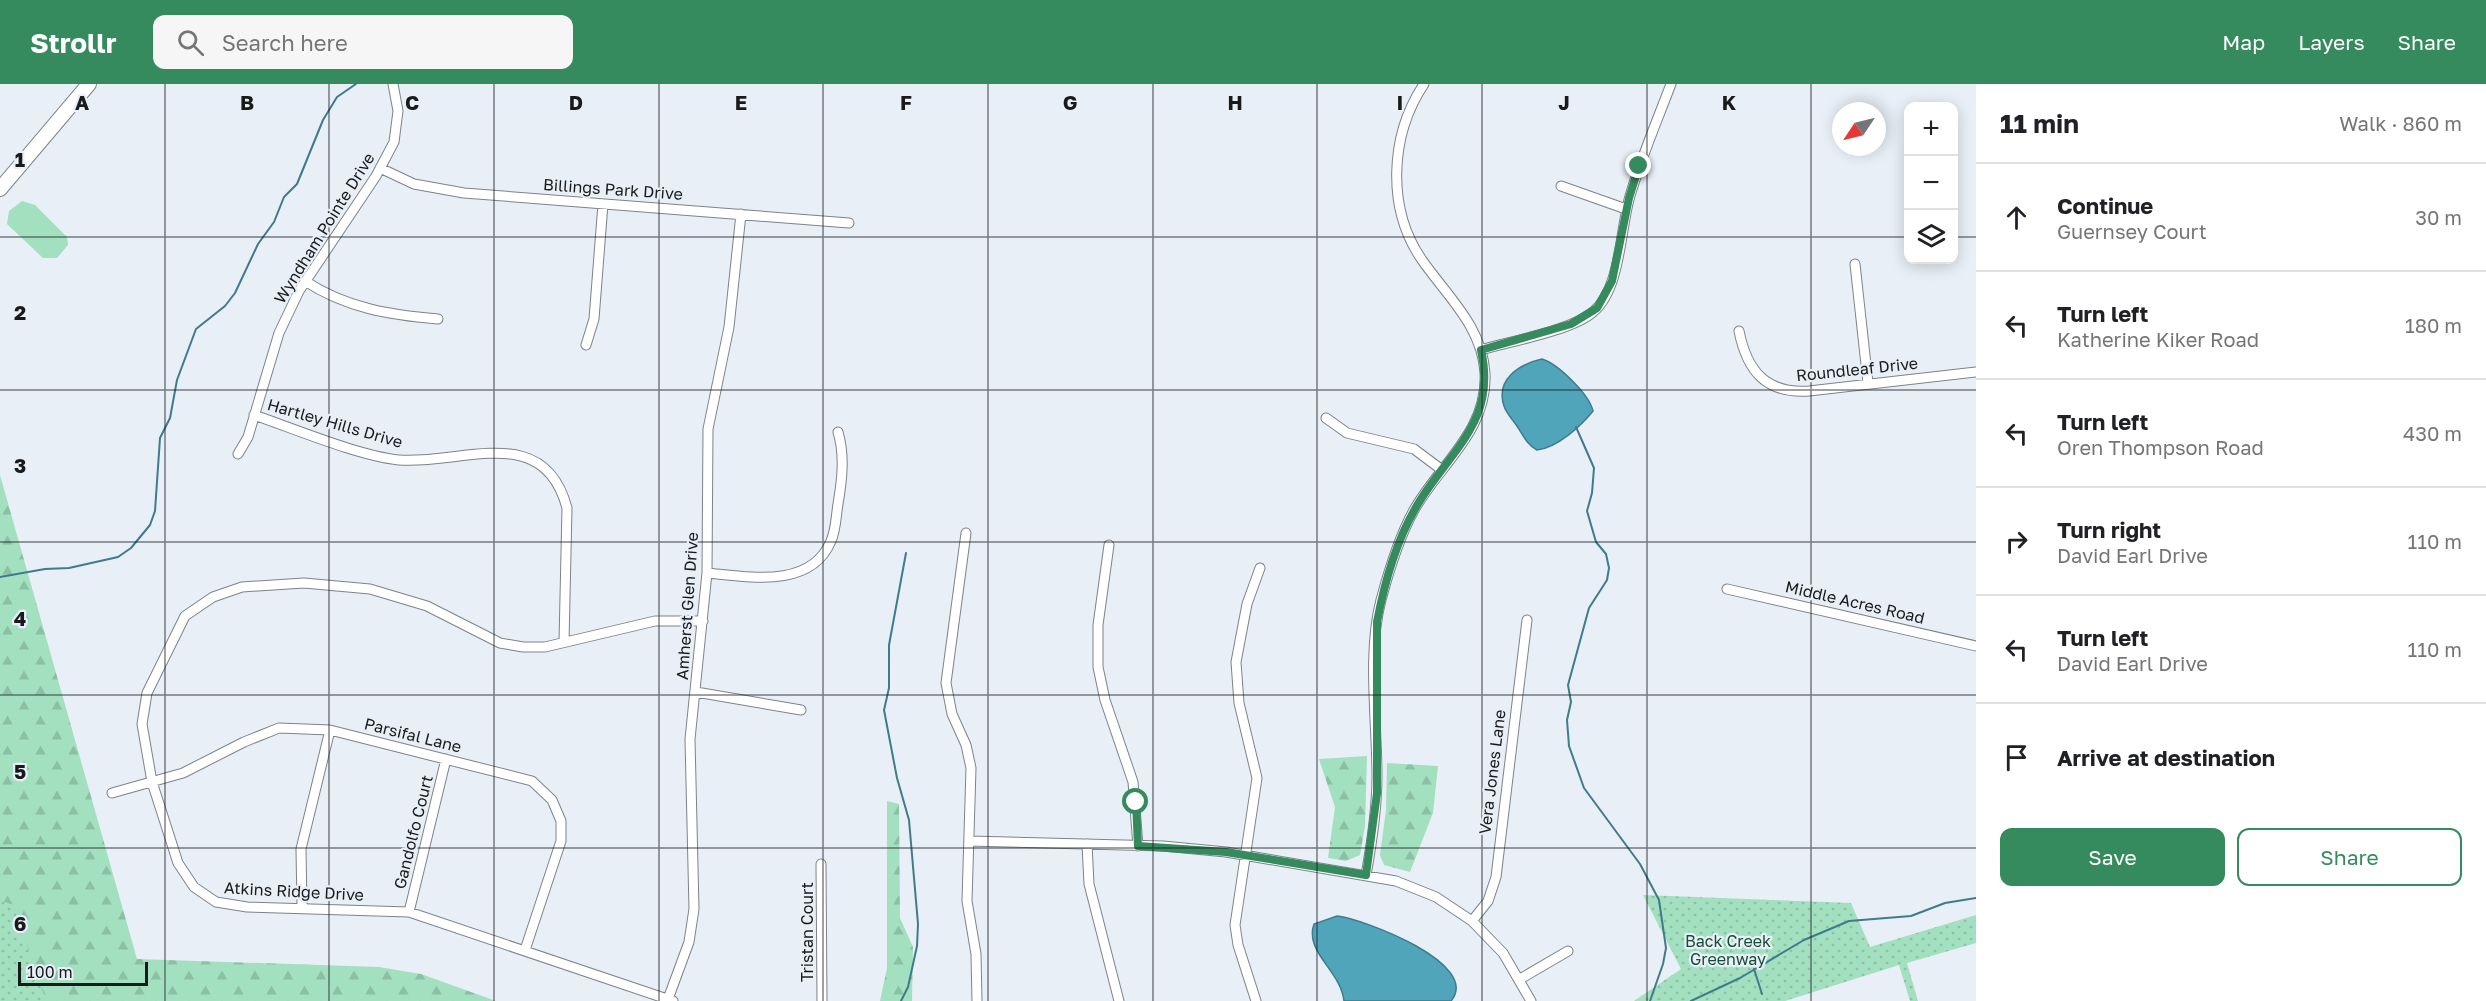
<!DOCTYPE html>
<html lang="en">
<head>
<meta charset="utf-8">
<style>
	body { margin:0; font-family:"Golos Text",sans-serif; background:#f6f6f6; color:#202124 }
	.controls { position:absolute; right:18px; top:18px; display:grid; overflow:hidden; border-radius:12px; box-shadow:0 3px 15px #0003 }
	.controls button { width:54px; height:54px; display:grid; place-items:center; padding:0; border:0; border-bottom:2px solid #e0e0e0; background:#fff; color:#202124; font:30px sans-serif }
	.compass { position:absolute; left:1832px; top:18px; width:54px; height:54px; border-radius:50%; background:#fff; box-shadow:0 3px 15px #0003; rotate:235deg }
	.scale { position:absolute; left:18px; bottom:15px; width:130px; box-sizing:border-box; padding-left:6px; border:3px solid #181a1c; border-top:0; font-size:16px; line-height:21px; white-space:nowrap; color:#181a1c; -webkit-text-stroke:4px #e8eff6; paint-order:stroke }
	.stop { position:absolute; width:18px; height:18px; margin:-14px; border:4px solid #358b5e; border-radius:50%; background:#fff }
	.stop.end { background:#358b5e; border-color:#fff; box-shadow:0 2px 6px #0008 }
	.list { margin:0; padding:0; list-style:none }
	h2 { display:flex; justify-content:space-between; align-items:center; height:78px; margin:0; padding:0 24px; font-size:26px }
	h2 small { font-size:20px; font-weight:400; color:#757577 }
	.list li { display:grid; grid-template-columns:39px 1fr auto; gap:18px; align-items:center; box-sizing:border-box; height:108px; padding:0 24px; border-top:2px solid #e0e0e0 }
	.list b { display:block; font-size:22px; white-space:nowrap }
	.list p { margin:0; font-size:20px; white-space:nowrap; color:#757577 }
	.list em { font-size:20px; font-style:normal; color:#757577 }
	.actions { display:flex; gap:12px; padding:18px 24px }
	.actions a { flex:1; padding:14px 0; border:2px solid #358b5e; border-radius:12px; text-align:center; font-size:21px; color:#358b5e }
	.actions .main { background:#358b5e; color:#fff }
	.icon { flex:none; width:33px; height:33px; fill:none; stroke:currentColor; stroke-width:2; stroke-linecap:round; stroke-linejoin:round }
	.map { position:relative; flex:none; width:1976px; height:917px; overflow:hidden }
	header { display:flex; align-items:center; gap:36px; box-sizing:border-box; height:84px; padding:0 30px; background:#358b5e; color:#fff }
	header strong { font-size:28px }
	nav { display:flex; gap:33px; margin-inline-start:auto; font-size:21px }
	.search { width:420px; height:54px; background:#f6f6f6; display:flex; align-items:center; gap:15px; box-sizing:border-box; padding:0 21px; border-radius:12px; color:#757577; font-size:22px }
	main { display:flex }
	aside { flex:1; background:#fff }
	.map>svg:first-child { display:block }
	.grass { fill:#a2e0c0 }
	.forest { fill:url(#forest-firs) }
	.park { fill:url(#park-dots) }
	.water { fill:#51a5ba; stroke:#407b8b; stroke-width:1.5 }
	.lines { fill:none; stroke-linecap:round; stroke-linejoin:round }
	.stream { stroke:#407b8b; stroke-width:2 }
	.street-casing { stroke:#7d8389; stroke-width:11 }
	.secondary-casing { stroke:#7d8389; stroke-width:16 }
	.street { stroke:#fff; stroke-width:9 }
	.secondary { stroke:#fff; stroke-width:14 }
	.route { stroke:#358b5e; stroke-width:8 }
	.grid { fill:none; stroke:#181a1c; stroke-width:1.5; stroke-opacity:0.55 }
	.labels { text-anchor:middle; stroke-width:4.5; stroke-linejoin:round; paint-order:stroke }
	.street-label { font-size:16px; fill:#181a1c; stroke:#e8eff6 }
	.park-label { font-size:16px; fill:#154d36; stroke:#e8eff6 }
	.grid-label { font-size:20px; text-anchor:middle; font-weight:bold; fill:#181a1c; stroke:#e8eff6; stroke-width:4.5; stroke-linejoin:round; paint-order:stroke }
</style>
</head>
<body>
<header>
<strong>Strollr</strong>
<div class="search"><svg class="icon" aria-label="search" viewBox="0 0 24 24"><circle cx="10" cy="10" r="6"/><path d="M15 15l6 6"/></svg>Search here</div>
<nav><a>Map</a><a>Layers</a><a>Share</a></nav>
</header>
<main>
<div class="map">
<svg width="1976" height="917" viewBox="0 0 1976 917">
	<defs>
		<pattern id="forest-firs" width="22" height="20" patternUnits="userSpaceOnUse" patternTransform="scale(1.5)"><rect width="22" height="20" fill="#a2e0c0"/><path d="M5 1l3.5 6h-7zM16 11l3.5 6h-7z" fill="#8bc0a4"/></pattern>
		<pattern id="park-dots" width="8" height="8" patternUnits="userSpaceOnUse" patternTransform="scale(1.5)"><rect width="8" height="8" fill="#a2e0c0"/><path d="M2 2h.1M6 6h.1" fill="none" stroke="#8bc0a4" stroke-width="1.8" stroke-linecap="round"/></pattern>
	</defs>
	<rect width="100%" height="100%" fill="#e8eff6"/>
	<path class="grass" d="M 22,117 L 35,121 L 67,153 L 68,161 L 57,174 L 43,174 L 7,140 L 9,127 Z"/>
	<path class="forest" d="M 0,391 L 137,875 L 379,883 L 421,890 L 496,917 L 0,917 Z
		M 1367,672 L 1365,742 L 1360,771 L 1346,777 L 1328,774 L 1335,723 L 1319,675 Z
		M 1387,679 L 1438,682 L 1433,729 L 1410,788 L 1384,781 L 1380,771 L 1386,726 Z
		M 887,717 L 899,720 L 900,834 L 913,863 L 912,917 L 880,917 L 887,884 Z"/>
	<path class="park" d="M 1643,811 L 1851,819 L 1870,863 L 1976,831 L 1976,859 L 1907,879 L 1918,917 L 1910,917 L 1899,881 L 1785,917 L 1634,917 L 1681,885 Z
		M 0,816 L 13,821 L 46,917 L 0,917 Z"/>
	<path class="water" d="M 1542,275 C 1558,280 1589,310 1593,327 C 1581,342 1557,364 1537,366 C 1527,361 1523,351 1517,342 C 1513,336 1506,329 1504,322 C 1495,295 1520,280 1542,275 Z
		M 1337,832 C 1364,835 1482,880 1451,917 L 1344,917 C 1341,887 1304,868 1314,840 Z"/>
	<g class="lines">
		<path class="stream" d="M 1576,343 L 1594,384 L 1592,409 L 1587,427 L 1596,458 L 1606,470 L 1609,484 L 1607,496 L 1589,524 L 1568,601 L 1571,618 L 1567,636 L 1569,662 L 1584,704 L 1640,780 L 1659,816 L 1666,864 L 1663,880 L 1650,917
			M 0,493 L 45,485 L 69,484 L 118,473 L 131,464 L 150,441 L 155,427 L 160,354 L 170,334 L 177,296 L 196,245 L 225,222 L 235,209 L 258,160 L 274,138 L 284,113 L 297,100 L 323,36 L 337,13 L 356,0
			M 1754,885 L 1762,910
			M 901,917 L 908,903 L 917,862 L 918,840 L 909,736 L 897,694 L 884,626 L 889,604 L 889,561 L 906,469
			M 1691,917 L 1740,894 L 1804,856 L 1849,837 L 1911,832 L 1945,819 L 1976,814"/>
		<g class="street-casing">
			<path id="street" d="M 380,84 L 414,100 L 464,109 L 849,139
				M 1561,102 L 1626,125
				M 1855,180 L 1868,299
				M 305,197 C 346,224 390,231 438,235
				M 1739,247 C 1747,287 1766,310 1809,307 L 1976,288
				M 586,261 L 594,235 L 603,120
				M 1481,266 C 1511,257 1571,247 1593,228 C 1621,205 1620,145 1630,112 C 1641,74 1657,37 1671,0
				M 254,331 C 295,345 359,372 399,376 C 462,381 544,337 567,424 L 564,558
				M 1326,334 L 1347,349 L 1414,365 L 1442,386
				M 238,370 L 248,353 L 279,249 L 299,207 L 376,92 L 394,58 L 398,27 L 393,0
				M 966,449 L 946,599 L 952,630 L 966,661 L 971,684 L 967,817 L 976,870 L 977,917
				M 1109,461 L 1098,541 L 1098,583 L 1105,616 L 1133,698 L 1138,762
				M 707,489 C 749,493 811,505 831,457 C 836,446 836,432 838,420 C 842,396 845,372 838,348
				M 1727,505 L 1976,562
				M 696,608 L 801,626
				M 112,709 L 183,689 L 244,658 L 279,644 L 330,646 L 532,697 L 552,716 L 561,737 L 561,757 L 525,866
				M 969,757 L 1163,762 L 1226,768 L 1396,797 L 1436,813 L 1472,837 L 1503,869 L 1531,917
				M 1087,760 L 1089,800 L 1119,917
				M 821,780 L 822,917
				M 1366,791 C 1372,758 1377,726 1377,692 C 1377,637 1367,569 1381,516 C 1389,486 1399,453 1414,426 C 1440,380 1488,347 1485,289 C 1482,242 1447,212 1422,176 C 1386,124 1390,51 1424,0
				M 302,823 L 301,765 L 330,646
				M 409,828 L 446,675
				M 1472,837 L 1488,817 L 1496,793 L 1527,536
				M 1520,895 L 1568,867
				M 668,915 L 689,858 L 694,825 L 690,655 L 707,489 L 708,345 L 729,243 L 741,130
				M 673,917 L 409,828 L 247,823 L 216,818 L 194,803 L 178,779 L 152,698 L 142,640 L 147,609 L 185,532 L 213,513 L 242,503 L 304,499 L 370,505 L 427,522 L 500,559 L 523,563 L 545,563 L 655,537 L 703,537
				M 1256,917 L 1238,861 L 1235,841 L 1257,694 L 1239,619 L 1236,578 L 1247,520 L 1260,484"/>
		</g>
		<g class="secondary-casing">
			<path id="secondary" d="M 0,105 L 89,0"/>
		</g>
		<use href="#street" class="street"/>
		<use href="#secondary" class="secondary"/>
	</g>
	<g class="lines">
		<path class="route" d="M 1136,718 L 1138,762 L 1226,768 L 1366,791 L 1377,709 L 1377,538 C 1384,501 1396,458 1415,425 C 1447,368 1498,340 1481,266 L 1571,240 L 1597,224 L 1612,197 L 1629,114 L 1639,82"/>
	</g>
	<path class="grid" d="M 165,0 L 165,917M 329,0 L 329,917M 494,0 L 494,917M 659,0 L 659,917M 823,0 L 823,917M 988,0 L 988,917M 1153,0 L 1153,917M 1317,0 L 1317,917M 1482,0 L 1482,917M 1647,0 L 1647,917M 1811,0 L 1811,917M 0,153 L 1908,153M 1954,153 L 1976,153M 0,306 L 1976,306M 0,458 L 1976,458M 0,611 L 1976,611M 0,764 L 1976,764"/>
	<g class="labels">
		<g class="street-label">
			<text transform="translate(613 105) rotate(4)" y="6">Billings Park Drive</text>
			<text transform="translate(324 144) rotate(-58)" y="6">Wyndham Pointe Drive</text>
			<text transform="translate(1857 285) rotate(-6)" y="6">Roundleaf Drive</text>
			<text transform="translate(335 339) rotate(16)" y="6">Hartley Hills Drive</text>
			<text transform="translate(1855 518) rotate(13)" y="6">Middle Acres Road</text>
			<text transform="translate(687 522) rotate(-86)" y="6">Amherst Glen Drive</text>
			<text transform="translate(413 651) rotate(14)" y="6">Parsifal Lane</text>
			<text transform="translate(1492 688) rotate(-83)" y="6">Vera Jones Lane</text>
			<text transform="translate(413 748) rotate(-76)" y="6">Gandolfo Court</text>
			<text transform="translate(294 807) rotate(3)" y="6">Atkins Ridge Drive</text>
			<text transform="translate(807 848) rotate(-90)" y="6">Tristan Court</text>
		</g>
		<g class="park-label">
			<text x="1728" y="863">Back Creek<tspan x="1728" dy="18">Greenway</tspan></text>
		</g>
	</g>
	<g class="grid-label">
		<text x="82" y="26">A</text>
		<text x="247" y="26">B</text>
		<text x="412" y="26">C</text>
		<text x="576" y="26">D</text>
		<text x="741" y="26">E</text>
		<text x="906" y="26">F</text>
		<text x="1070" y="26">G</text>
		<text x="1235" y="26">H</text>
		<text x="1400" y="26">I</text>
		<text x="1564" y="26">J</text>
		<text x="1729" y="26">K</text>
		<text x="20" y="83">1</text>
		<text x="20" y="236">2</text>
		<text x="20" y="389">3</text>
		<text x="20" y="542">4</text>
		<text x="20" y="695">5</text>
		<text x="20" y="847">6</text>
	</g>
</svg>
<div class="controls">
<button>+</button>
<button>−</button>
<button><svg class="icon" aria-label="layers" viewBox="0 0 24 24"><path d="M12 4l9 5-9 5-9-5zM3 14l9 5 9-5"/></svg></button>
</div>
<svg class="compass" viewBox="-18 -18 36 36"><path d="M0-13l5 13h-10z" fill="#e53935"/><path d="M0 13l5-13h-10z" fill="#757577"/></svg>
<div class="scale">100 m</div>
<div class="stop" style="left:1136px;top:718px"></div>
<div class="stop end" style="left:1639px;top:82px"></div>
</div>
<aside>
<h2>11 min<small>Walk · 860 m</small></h2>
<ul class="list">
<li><svg class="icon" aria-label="ahead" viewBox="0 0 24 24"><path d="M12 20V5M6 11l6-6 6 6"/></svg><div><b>Continue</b><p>Guernsey Court</p></div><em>30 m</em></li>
<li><svg class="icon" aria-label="left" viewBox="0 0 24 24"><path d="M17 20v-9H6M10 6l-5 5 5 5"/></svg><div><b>Turn left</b><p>Katherine Kiker Road</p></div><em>180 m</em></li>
<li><svg class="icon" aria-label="left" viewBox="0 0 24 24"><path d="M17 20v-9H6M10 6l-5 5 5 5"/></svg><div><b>Turn left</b><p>Oren Thompson Road</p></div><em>430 m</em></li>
<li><svg class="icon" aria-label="right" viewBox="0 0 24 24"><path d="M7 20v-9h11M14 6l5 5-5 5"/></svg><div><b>Turn right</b><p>David Earl Drive</p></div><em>110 m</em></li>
<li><svg class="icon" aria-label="left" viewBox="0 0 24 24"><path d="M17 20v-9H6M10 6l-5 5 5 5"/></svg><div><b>Turn left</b><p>David Earl Drive</p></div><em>110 m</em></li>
<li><svg class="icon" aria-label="arrive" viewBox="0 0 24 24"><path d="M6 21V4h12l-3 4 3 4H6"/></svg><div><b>Arrive at destination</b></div></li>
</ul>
<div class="actions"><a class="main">Save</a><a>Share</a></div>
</aside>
</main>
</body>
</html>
